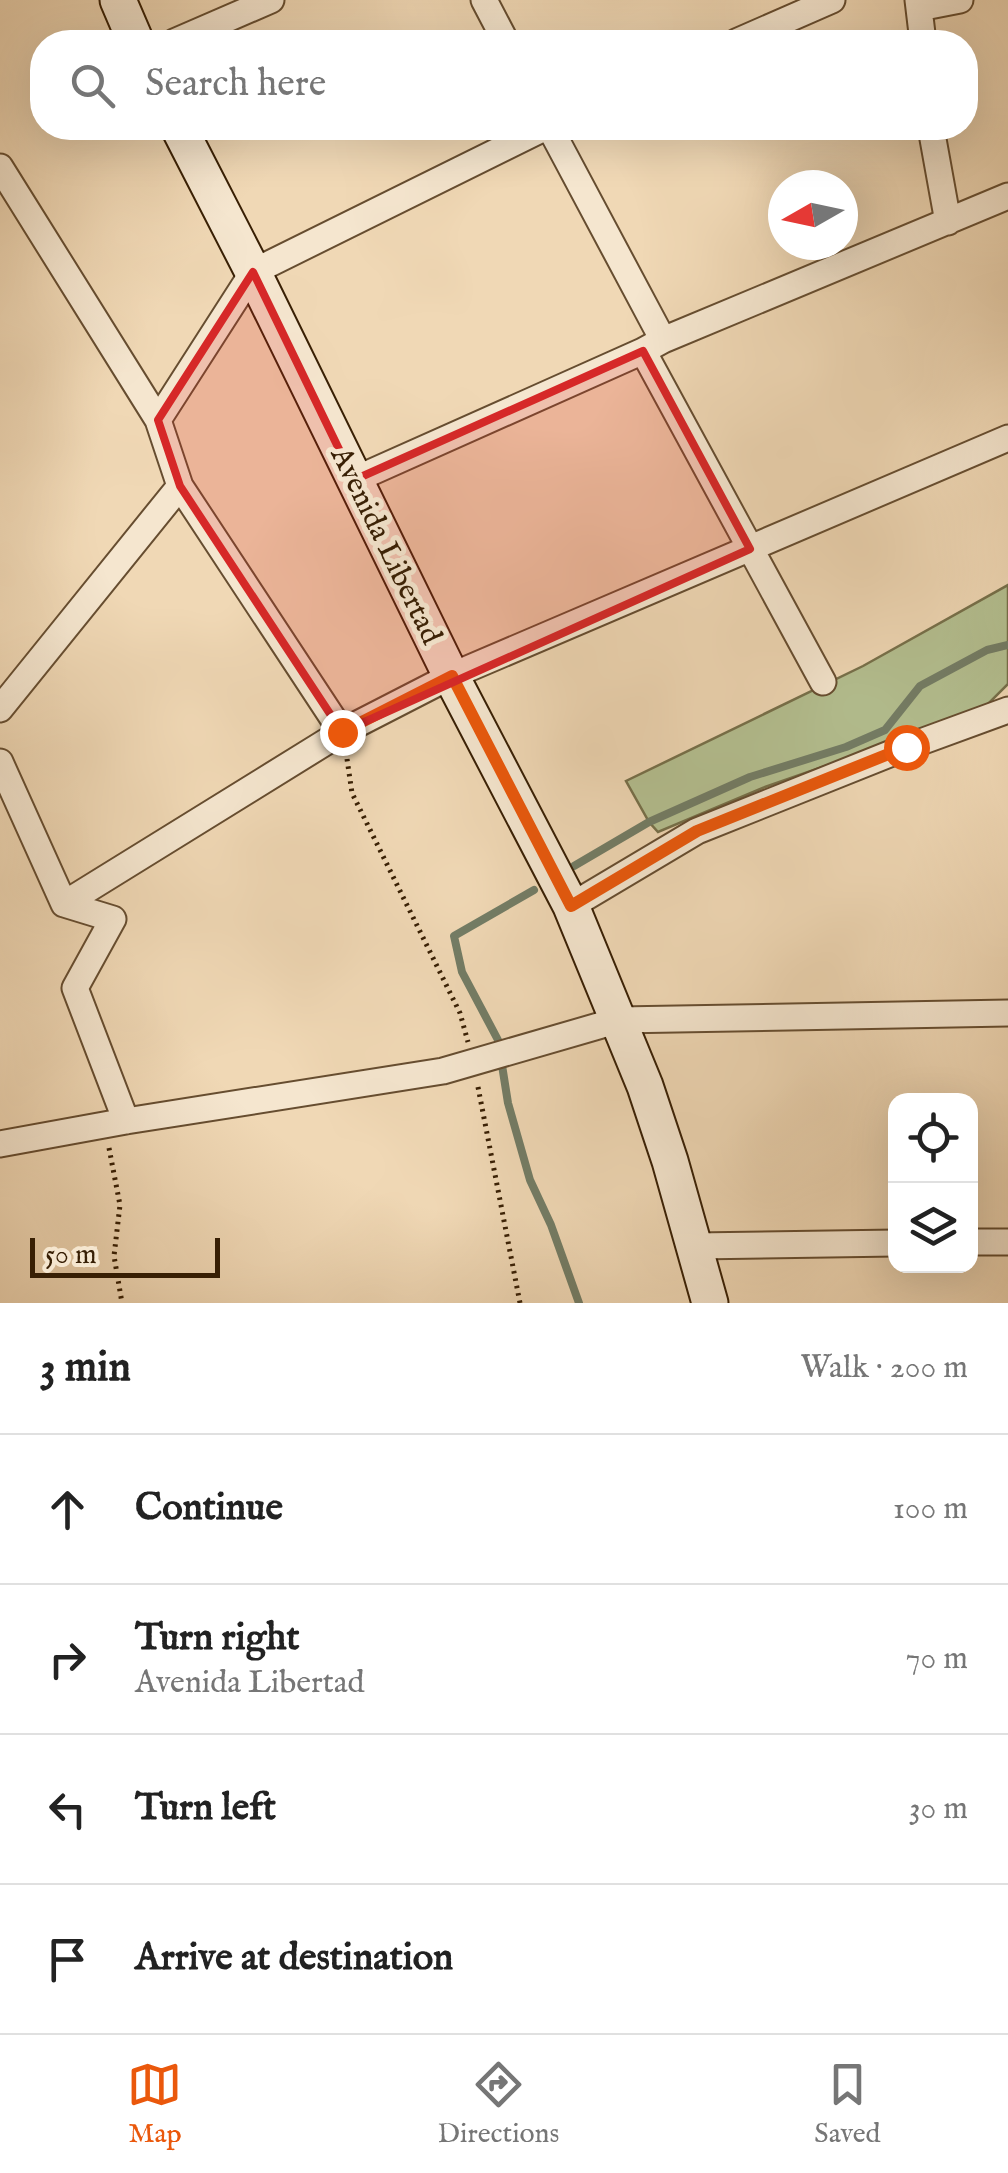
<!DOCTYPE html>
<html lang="en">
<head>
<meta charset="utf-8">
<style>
	body { margin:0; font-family:"IM FELL English",serif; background:#f2f2f2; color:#222 }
	.controls { position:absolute; right:30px; bottom:30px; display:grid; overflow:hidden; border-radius:20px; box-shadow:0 10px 40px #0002 }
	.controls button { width:90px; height:90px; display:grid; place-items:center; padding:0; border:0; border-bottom:2px solid #e0e0e0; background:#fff; color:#222; font:50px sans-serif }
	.compass { position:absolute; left:768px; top:170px; width:90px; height:90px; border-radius:50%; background:#fff; box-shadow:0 10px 40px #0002; rotate:261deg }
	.scale { position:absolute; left:30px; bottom:25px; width:190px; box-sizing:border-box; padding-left:10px; border:5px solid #381f04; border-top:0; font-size:28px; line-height:35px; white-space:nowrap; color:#381f04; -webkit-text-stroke:8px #f5e6cf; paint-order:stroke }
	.stop { position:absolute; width:30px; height:30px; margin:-22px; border:8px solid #ea580c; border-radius:50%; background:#fff }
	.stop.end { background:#ea580c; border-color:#fff; box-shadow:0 2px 10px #0008 }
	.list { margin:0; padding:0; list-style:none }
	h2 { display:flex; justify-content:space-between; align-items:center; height:130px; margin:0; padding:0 40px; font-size:42px }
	h2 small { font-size:32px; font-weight:400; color:#767676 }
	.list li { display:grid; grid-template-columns:65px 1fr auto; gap:30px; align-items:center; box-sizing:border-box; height:150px; padding:0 40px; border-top:2px solid #e0e0e0 }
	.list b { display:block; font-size:38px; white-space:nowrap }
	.list p { margin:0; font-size:32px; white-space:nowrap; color:#767676 }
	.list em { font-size:32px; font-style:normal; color:#767676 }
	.icon { flex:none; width:55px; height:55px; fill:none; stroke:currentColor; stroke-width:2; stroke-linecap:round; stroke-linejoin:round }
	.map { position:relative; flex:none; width:1008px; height:1303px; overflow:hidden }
	.search { position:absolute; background:#fff; box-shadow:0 10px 40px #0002; left:30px; right:30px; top:30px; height:110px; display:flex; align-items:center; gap:25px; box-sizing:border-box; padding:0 35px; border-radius:40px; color:#767676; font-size:38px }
	.sheet { height:730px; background:#fff }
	nav { display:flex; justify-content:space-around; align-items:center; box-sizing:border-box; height:140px; border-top:2px solid #e0e0e0; background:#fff; font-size:28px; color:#767676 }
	nav a { display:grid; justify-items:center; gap:5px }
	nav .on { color:#ea580c }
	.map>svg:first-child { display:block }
	.green { fill:#b4c091; stroke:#76704a; stroke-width:2.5 }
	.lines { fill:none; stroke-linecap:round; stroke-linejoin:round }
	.stream { stroke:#737d66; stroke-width:8 }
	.minor-casing { stroke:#664d30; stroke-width:29 }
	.secondary-casing { stroke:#381f04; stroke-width:39 }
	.path { stroke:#381f04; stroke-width:5; stroke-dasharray:2.5 5; stroke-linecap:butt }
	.minor { stroke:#f5e6cf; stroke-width:25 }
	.secondary { stroke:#f5e6cf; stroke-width:35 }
	.route { stroke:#ea580c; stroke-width:12 }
	.marked { fill:#d62828; fill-opacity:0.2; stroke:#d62828; stroke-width:8; stroke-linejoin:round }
	.labels { text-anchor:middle; stroke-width:10; stroke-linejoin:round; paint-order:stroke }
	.street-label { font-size:30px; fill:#381f04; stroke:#f5e6cf }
</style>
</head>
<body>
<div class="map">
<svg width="1008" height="1303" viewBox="0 0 1008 1303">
	<rect width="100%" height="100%" fill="#f0d8b5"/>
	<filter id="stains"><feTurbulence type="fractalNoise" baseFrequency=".002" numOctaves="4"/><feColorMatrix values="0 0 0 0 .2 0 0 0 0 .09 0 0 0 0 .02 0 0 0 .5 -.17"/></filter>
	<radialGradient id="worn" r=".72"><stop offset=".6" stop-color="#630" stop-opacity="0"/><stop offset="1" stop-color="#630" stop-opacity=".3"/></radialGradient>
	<path class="green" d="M 1008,585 L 1008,684 L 987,705 L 931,729 L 765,787 L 658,832 L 649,822 L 626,781 L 863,666 Z"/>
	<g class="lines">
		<path class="stream" d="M 574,866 L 649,822 L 750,777 L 846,747 L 885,730 L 920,686 L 987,650 L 1008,645
			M 534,890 L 454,936 L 462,972 L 498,1040 L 508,1103 L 530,1180 L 551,1225 L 579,1303"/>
		<g class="minor-casing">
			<path id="minor" d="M 484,0 L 506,42
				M 918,0 L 923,42
				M 919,8 L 960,0
				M 174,42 L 271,0
				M 736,42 L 832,0
				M 550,128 L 663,340
				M 931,128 L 948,222
				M 0,167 L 158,420 L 180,486 L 342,732
				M 643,351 L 823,682
				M 158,420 L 253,272 L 544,128
				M 354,480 L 643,351 L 663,340 L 1008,196
				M 0,709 L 180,486
				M 0,762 L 64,904 L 113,919 L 75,988 L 126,1121
				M 64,904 L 342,732 L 451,676 L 1008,438
				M 571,906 L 697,831 L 907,747 L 1008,710
				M 0,1144 L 126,1121 L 443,1071 L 619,1020 L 1008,1013
				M 970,1242 L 1008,1242
				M 695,1246 L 896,1243"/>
		</g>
		<g class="secondary-casing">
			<path id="secondary" d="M 118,0 L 136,42
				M 179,128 L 253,272 L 451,676 L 571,906 L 645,1086 L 670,1161 L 710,1303"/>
		</g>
		<path class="path" d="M 347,759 L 352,793 L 460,1013 L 468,1042
			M 478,1087 L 520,1303
			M 109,1148 L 120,1205 L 114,1256 L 122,1303"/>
		<use href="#minor" class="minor"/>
		<use href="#secondary" class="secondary"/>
	</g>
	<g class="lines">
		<path class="route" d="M 342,732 L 452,676 L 571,906 L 697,831 L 906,747"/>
	</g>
	<path class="marked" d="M 253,272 L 354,480 L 643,351 L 750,549 L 342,732 L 180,486 L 158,420 Z"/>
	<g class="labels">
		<g class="street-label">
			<text transform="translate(387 545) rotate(64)" y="10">Avenida Libertad</text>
		</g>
	</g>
	<rect width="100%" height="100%" filter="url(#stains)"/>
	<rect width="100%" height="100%" fill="url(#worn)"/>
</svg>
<div class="controls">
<button><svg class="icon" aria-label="locate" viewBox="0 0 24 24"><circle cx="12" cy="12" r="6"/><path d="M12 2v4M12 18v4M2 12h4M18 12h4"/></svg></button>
<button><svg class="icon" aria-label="layers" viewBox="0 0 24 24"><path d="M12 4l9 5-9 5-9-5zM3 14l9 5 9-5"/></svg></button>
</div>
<svg class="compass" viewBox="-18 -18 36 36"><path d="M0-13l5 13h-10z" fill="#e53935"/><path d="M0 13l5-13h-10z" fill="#767676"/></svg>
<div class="scale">50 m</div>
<div class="stop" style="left:906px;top:747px"></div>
<div class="stop end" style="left:342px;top:732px"></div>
<div class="search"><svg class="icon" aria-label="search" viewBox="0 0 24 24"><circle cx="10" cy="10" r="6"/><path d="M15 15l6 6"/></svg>Search here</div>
</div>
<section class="sheet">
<h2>3 min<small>Walk · 200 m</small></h2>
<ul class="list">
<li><svg class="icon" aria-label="ahead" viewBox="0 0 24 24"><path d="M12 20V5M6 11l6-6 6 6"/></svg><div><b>Continue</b></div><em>100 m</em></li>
<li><svg class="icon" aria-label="right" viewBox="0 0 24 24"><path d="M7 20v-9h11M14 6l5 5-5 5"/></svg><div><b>Turn right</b><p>Avenida Libertad</p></div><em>70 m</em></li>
<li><svg class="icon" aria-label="left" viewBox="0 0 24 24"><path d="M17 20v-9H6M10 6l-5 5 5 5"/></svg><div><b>Turn left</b></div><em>30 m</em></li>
<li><svg class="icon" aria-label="arrive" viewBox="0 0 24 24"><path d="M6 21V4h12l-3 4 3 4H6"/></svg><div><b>Arrive at destination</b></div></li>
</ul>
</section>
<nav>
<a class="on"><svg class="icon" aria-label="map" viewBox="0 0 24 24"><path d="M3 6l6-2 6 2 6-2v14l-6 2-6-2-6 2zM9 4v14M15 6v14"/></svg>Map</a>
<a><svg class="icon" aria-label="directions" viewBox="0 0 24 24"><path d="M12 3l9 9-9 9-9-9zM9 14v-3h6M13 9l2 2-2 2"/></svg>Directions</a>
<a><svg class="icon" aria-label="saved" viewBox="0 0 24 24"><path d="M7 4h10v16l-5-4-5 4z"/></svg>Saved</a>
</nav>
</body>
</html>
